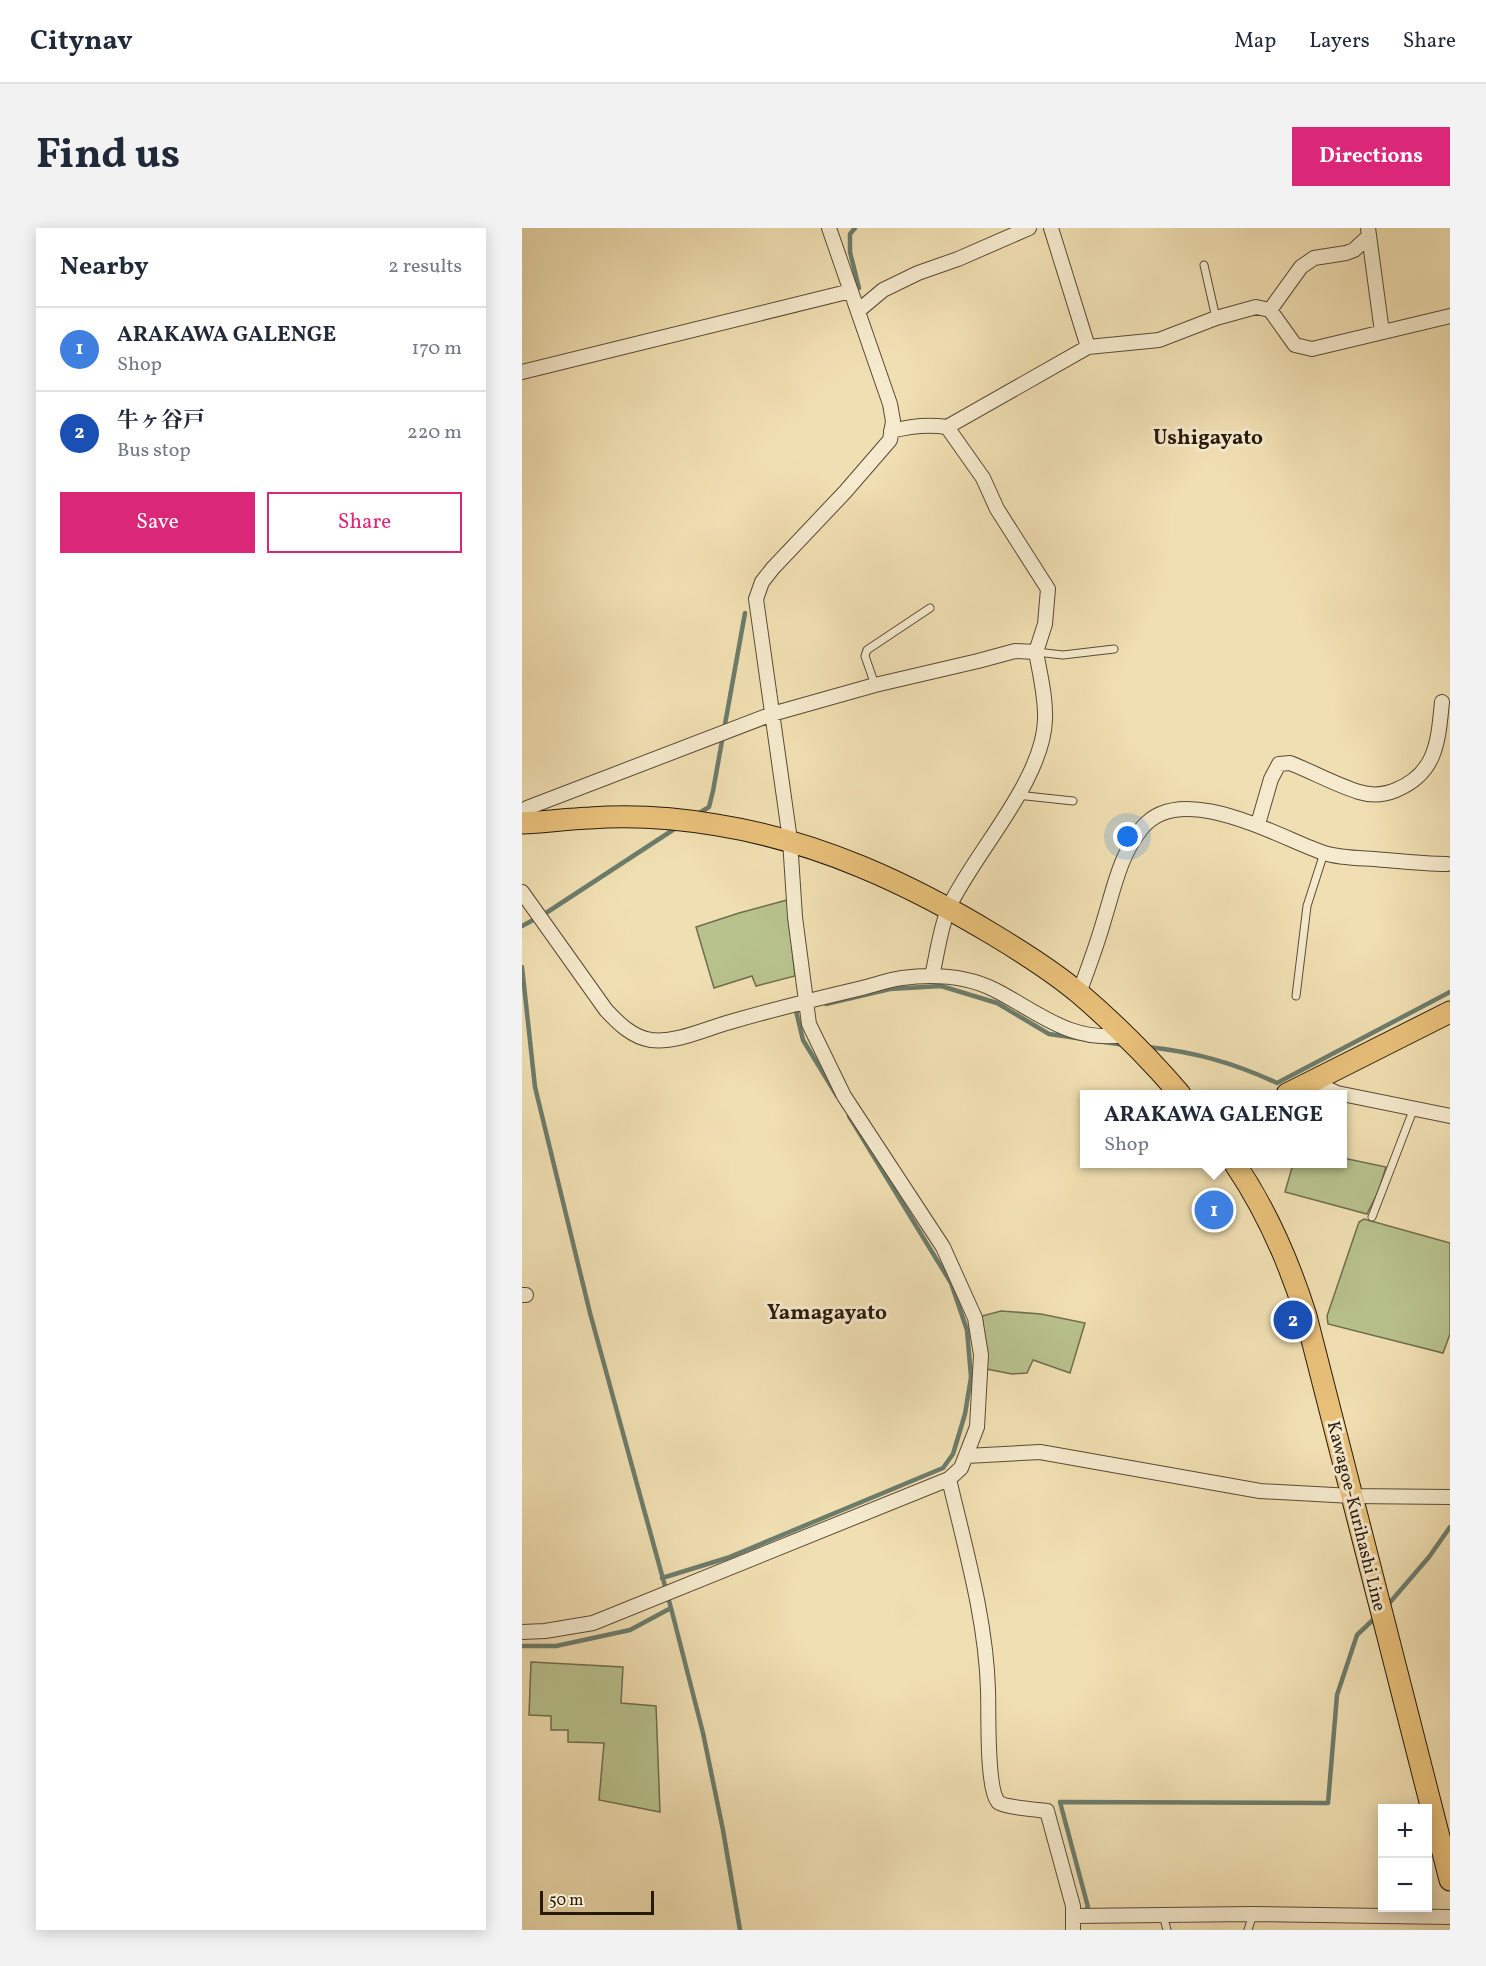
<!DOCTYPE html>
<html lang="en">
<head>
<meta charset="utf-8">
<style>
	body { margin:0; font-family:Vollkorn,"Noto Serif JP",serif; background:#f2f2f3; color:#1f2937 }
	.controls { position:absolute; right:18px; bottom:18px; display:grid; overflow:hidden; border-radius:0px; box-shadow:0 3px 15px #0003 }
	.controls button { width:54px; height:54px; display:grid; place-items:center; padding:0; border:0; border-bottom:2px solid #e0e1e3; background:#fff; color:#1f2937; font:30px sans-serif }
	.scale { position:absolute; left:18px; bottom:15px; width:114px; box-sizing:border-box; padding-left:6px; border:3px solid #271a0c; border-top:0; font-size:16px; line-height:21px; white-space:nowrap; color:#271a0c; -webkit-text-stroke:4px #f5eacd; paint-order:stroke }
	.you { position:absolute; left:606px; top:609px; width:21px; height:21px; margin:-15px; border:4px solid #fff; border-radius:50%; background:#1a73e8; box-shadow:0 0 0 9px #1a73e833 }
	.badge { display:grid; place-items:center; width:39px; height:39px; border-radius:50%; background:#db2777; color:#fff; font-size:20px; font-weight:700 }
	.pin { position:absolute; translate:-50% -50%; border:3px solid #fff; box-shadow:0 2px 6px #0006 }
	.popup { position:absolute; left:558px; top:862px; width:267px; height:78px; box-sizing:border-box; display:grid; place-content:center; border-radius:0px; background:#fff; filter:drop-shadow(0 2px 4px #0005); font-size:20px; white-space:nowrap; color:#747a83 }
	.popup b { font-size:22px; color:#1f2937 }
	.popup::after { content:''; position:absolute; left:50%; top:100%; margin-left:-12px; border:12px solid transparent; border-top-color:#fff }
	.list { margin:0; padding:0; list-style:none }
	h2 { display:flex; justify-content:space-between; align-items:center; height:78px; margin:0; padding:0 24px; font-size:26px }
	h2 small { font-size:20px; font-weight:400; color:#747a83 }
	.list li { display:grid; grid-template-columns:39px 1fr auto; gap:18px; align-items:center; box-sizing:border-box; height:84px; padding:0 24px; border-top:2px solid #e0e1e3 }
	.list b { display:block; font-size:22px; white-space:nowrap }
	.list p { margin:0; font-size:20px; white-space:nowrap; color:#747a83 }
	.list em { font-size:20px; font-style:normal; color:#747a83 }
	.actions { display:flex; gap:12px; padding:18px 24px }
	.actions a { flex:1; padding:14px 0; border:2px solid #db2777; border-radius:0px; text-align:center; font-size:21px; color:#db2777 }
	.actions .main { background:#db2777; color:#fff }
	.map { position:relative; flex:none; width:928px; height:1702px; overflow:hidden; border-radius:0px }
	header { display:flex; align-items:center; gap:36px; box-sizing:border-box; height:84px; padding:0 30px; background:#fff; border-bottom:2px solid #e0e1e3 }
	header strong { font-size:28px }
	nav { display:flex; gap:33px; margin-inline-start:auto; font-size:21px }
	.intro { display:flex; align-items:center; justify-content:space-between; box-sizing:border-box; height:144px; padding:0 36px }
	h1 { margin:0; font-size:42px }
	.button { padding:15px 27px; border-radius:0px; background:#db2777; color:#fff; font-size:21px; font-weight:700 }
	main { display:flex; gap:36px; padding:0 36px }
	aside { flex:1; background:#fff; border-radius:0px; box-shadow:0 3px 15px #0003 }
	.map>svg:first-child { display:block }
	.green { fill:#b8c28d; stroke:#706e4c; stroke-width:1.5 }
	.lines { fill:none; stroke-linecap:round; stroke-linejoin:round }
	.stream { stroke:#6c7c6b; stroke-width:4.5 }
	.lane-casing { stroke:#594b36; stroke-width:9 }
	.street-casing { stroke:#594b36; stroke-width:16 }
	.primary-casing { stroke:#271a0c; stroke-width:23 }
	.lane { stroke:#f5eacd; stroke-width:7 }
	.street { stroke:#f5eacd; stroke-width:14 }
	.primary { stroke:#e8c079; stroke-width:21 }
	.labels { text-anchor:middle; stroke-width:6; stroke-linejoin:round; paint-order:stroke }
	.street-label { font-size:18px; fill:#271a0c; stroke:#f5eacd }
	.quarter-label { font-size:21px; font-weight:bold; fill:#271a0c; stroke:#f5eacd }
</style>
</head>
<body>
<header>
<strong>Citynav</strong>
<nav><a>Map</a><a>Layers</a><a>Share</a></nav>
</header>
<div class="intro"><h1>Find us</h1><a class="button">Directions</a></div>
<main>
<aside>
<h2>Nearby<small>2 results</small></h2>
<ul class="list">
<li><span class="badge" style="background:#3f7fe0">1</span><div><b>ARAKAWA GALENGE</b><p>Shop</p></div><em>170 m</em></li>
<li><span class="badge" style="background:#1a4fb4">2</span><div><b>牛ヶ谷戸</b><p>Bus stop</p></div><em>220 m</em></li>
</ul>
<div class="actions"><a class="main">Save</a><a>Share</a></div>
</aside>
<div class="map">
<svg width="928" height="1702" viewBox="0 0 928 1702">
	<rect width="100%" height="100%" fill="#f0dfb2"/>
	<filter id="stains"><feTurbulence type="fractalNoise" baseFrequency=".00333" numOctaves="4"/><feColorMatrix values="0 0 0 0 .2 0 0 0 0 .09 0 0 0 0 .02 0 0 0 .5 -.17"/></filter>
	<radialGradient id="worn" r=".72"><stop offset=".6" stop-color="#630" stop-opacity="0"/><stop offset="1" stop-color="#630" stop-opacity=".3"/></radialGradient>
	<path class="green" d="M 265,672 L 273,748 L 234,758 L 230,748 L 192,760 L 174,699 L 217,685 Z
		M 821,930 L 864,939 L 856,964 L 845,986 L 763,964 L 771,936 L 821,936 Z
		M 842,991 L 928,1015 L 928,1106 L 921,1125 L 806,1096 L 805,1088 L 837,994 Z
		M 479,1083 L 519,1086 L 563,1095 L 548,1145 L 511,1132 L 505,1145 L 490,1146 L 465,1141 L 460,1088 Z
		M 9,1434 L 101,1439 L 99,1475 L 134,1478 L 138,1584 L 77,1572 L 82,1515 L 46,1514 L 46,1502 L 29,1502 L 29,1488 L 7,1487 Z"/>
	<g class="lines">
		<path class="stream" d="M 333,0 L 328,6 L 328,24 L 337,60
			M 174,587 L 187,579 L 191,563 L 223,385
			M 0,698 L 24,685 L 157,598
			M 0,739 L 13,859 L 68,1085 L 149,1380 L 181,1505 L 201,1602 L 218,1702
			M 304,776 L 368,761 L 419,758 L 475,775 L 527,806 L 603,817
			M 278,782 L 274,783 L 281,812 L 315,868
			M 626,819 C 673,824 712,835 755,855 L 928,764
			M 140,1350 L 205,1330 L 421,1240 L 431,1226 L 443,1186 L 449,1149 L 445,1102 L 429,1055 L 327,888
			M 864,1379 L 907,1329 L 928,1299
			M 0,1418 L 34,1418 L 108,1402 L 149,1380
			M 560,1686 L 566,1679 L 538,1574 L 806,1575 L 815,1467 L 835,1407 L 854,1389"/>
		<g class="lane-casing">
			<path id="lane" d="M 682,37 L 694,90
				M 514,424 L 541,427 L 592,421
				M 353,457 L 343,428 L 345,422 L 408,380
				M 495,567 L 551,573
				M 774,768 L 785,678 L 802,625
				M 850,989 L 892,880
				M 641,1687 L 645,1702
				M 726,1702 L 731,1686"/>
		</g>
		<g class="street-casing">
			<path id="street" d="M 529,0 L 566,119
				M 846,0 L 860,104
				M 748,82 L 779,39 L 792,30 L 824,25 L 832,22 L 845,10
				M 336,83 L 361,62 L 396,45 L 436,31 L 507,0
				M 0,144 L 329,63
				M 425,199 L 461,250 L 475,281 L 526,361 L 523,396 L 514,424
				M 369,203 C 388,198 406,196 425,199 L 566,119 L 637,112 L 694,90 L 734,79 L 748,82 L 773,117 L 790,121 L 928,88
				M 0,585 L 5,580 L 250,486 L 353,457 L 456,433 L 493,423 L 514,424 C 518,446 524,470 523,492 C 521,552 454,623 428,677 C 419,695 415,727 410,748
				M 736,596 L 749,551 L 757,536 L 768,535 C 791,544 814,557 837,564 C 850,568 862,567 874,562 C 915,545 916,513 920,474
				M 0,664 L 84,782 C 96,795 110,809 129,812 C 155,815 183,801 208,794 C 250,782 293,771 336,761 C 350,758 365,752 380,750 C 411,746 445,748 473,762 C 518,785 548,815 603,807
				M 557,765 C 566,741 575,717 582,692 C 592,660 598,627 620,600 C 659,551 758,610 802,625 C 818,630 836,630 852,631 C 876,633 900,636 925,636
				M 789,853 L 815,865 L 928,888
				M 0,1067 L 4,1067
				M 444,1228 L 518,1224 L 738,1263 L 830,1268 L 928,1269
				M 427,1251 C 443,1320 464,1391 466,1462 C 467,1484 464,1559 476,1574 C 481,1579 516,1582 525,1583 L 551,1678 L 551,1702
				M 0,1404 L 23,1403 L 71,1395 L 427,1251 L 439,1240 L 455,1199 L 459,1127 L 453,1090 L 421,1019 L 322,868 L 287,796 L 273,689 L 268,612 L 234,371 L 240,354 L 251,340 L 323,264 L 368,212 L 371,193 L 368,176 L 307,0
				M 551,1688 L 731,1686 L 928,1689"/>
		</g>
		<g class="primary-casing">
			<path id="primary" d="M 0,595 C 23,594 45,591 68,590 C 109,587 154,590 195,597 C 295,613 386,655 472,707 C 502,725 532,744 558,766 C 594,797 628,831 658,866
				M 765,866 L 928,784
				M 713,936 C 745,983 767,1034 784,1088 L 928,1652"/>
		</g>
		<use href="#lane" class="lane"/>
		<use href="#street" class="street"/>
		<use href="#primary" class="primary"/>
	</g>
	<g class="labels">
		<g class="street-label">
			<text transform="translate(835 1288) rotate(76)" y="6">Kawagoe-Kurihashi Line</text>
		</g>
		<g class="quarter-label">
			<text x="686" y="216">Ushigayato</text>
			<text x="305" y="1091">Yamagayato</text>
		</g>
	</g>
	<rect width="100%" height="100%" filter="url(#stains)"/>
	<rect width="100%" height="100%" fill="url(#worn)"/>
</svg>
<div class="controls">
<button>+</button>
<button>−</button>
</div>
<div class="scale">50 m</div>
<div class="you"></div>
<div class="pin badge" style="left:692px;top:982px;background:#3f7fe0">1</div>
<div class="popup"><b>ARAKAWA GALENGE</b>Shop</div>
<div class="pin badge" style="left:771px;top:1092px;background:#1a4fb4">2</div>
</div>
</main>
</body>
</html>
